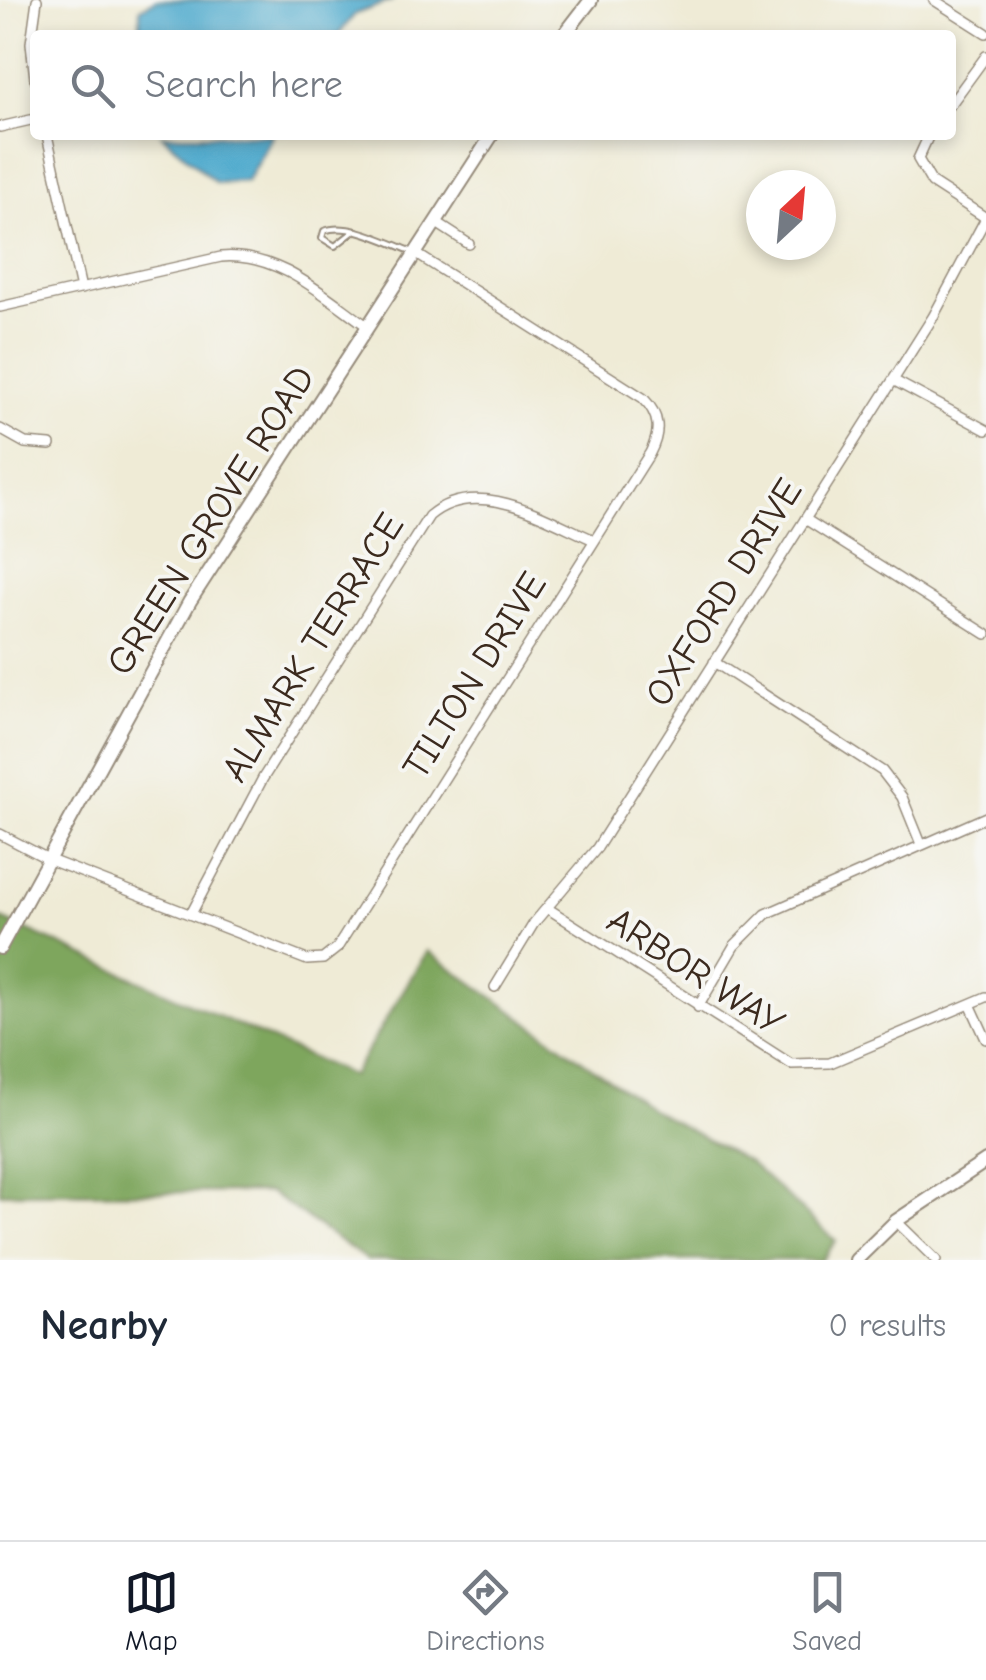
<!DOCTYPE html>
<html lang="en">
<head>
<meta charset="utf-8">
<style>
	body { margin:0; font-family:"Comic Neue",sans-serif; background:#f2f2f3; color:#1f2937 }
	.compass { position:absolute; left:746px; top:170px; width:90px; height:90px; border-radius:50%; background:#fff; box-shadow:0 5px 15px #0003; rotate:26deg }
	.list { margin:0; padding:0; list-style:none }
	h2 { display:flex; justify-content:space-between; align-items:center; height:130px; margin:0; padding:0 40px; font-size:42px }
	h2 small { font-size:32px; font-weight:400; color:#747a83 }
	.icon { flex:none; width:55px; height:55px; fill:none; stroke:currentColor; stroke-width:2; stroke-linecap:round; stroke-linejoin:round }
	.map { position:relative; flex:none; width:986px; height:1260px; overflow:hidden }
	.search { position:absolute; background:#fff; box-shadow:0 5px 15px #0003; left:30px; right:30px; top:30px; height:110px; display:flex; align-items:center; gap:25px; box-sizing:border-box; padding:0 35px; border-radius:10px; color:#747a83; font-size:38px }
	.sheet { height:280px; background:#fff }
	nav { display:flex; justify-content:space-around; align-items:center; box-sizing:border-box; height:140px; border-top:2px solid #e0e1e3; background:#fff; font-size:28px; color:#747a83 }
	nav a { display:grid; justify-items:center; gap:5px }
	nav .on { color:#111827 }
	.map>svg:first-child { display:block }
	.forest { fill:#7ea65d; stroke:#5c683e; stroke-width:2.5 }
	.water { fill:#4faacd; stroke:#456a76; stroke-width:2.5 }
	.lines { fill:none; stroke-linecap:round; stroke-linejoin:round }
	.lane-casing { stroke:#958a7a; stroke-width:8 }
	.street-casing { stroke:#958a7a; stroke-width:12 }
	.secondary-casing { stroke:#958a7a; stroke-width:16 }
	.lane { stroke:#fff; stroke-width:4 }
	.street { stroke:#fff; stroke-width:9 }
	.secondary { stroke:#fff; stroke-width:12 }
	.labels { text-anchor:middle; stroke-width:8; stroke-linejoin:round; paint-order:stroke }
	.street-label { font-size:38px; fill:#3b2a1e; stroke:#f6f6f2 }
</style>
</head>
<body>
<div class="map">
<svg width="986" height="1260" viewBox="0 0 986 1260">
	<rect width="100%" height="100%" fill="#f6f6f2"/>
	<filter id="ink" filterUnits="userSpaceOnUse"><feTurbulence type="fractalNoise" baseFrequency=".01" numOctaves="2"/><feDisplacementMap in="SourceGraphic" scale="20" xChannelSelector="R" yChannelSelector="G"/><feConvolveMatrix kernelMatrix="1 2 1 2 8 2 1 2 1" color-interpolation-filters="sRGB"/></filter>
	<filter id="wash" filterUnits="userSpaceOnUse"><feTurbulence type="fractalNoise" baseFrequency=".0048" numOctaves="4" result="noise"/><feDisplacementMap in="SourceGraphic" scale="40" xChannelSelector="R" yChannelSelector="G"/><feGaussianBlur stdDeviation="2.25" result="paint"/><feColorMatrix in="noise" values="0 0 0 0 0 0 0 0 0 0 0 0 0 0 0 0 0 1.4 0 .05"/><feComposite in="paint" operator="in"/></filter>
	<g filter="url(#wash)">
		<rect width="100%" height="100%" fill="#efebd6"/>
		<path class="forest" d="M 0,918 L 352,1076 L 427,951 L 651,1109 L 749,1162 L 836,1241 L 822,1260 L 367,1260 L 269,1192 L 0,1193 Z"/>
		<path class="water" d="M 156,0 L 393,0 L 355,14 L 338,35 L 140,35 L 140,8 Z
			M 162,135 L 273,135 L 247,181 L 216,183 Z"/>
	</g>
	<g filter="url(#ink)">
		<g class="lines">
			<g class="lane-casing">
				<path id="lane" d="M 353,232 L 335,246 L 322,238 L 324,231 C 348,221 387,242 411,251"/>
			</g>
			<g class="street-casing">
				<path id="street" d="M 934,0 L 986,33
					M 35,79 L 31,43 L 37,0
					M 951,104 L 986,56
					M 0,127 L 35,119
					M 47,135 L 81,289
					M 929,135 L 918,159 L 932,183 L 986,218
					M 435,222 L 469,244
					M 0,307 L 221,257 C 278,252 323,295 367,326
					M 893,380 L 986,430
					M 0,429 L 25,443 L 50,445
					M 805,519 L 986,634
					M 714,662 L 882,771 L 902,797 L 921,844
					M 0,834 L 50,860 L 307,960 L 323,959 L 337,948 L 650,453 C 661,432 660,415 643,398 L 415,253
					M 547,908 L 791,1064 L 830,1063 L 986,997
					M 191,914 L 263,778 L 429,516 C 477,475 545,519 594,540
					M 495,987 L 534,923 L 597,848 L 933,317 L 986,218
					M 970,1004 L 986,1039
					M 698,1007 L 734,946 L 766,914 L 986,817
					M 896,1221 L 936,1260"/>
			</g>
			<g class="secondary-casing">
				<path id="secondary" d="M 564,35 L 591,0
					M 0,948 L 190,601 L 492,135
					M 856,1260 L 896,1221 L 986,1161"/>
			</g>
			<use href="#lane" class="lane"/>
			<use href="#street" class="street"/>
			<use href="#secondary" class="secondary"/>
		</g>
	</g>
	<g class="labels">
		<g class="street-label">
			<text transform="translate(210 520) rotate(-58)" y="13">GREEN GROVE ROAD</text>
			<text transform="translate(723 592) rotate(-58)" y="13">OXFORD DRIVE</text>
			<text transform="translate(312 647) rotate(-58)" y="13">ALMARK TERRACE</text>
			<text transform="translate(474 675) rotate(-58)" y="13">TILTON DRIVE</text>
			<text transform="translate(696 971) rotate(33)" y="13">ARBOR WAY</text>
		</g>
	</g>
</svg>
<svg class="compass" viewBox="-18 -18 36 36"><path d="M0-13l5 13h-10z" fill="#e53935"/><path d="M0 13l5-13h-10z" fill="#747a83"/></svg>
<div class="search"><svg class="icon" aria-label="search" viewBox="0 0 24 24"><circle cx="10" cy="10" r="6"/><path d="M15 15l6 6"/></svg>Search here</div>
</div>
<section class="sheet">
<h2>Nearby<small>0 results</small></h2>
<ul class="list">
</ul>
</section>
<nav>
<a class="on"><svg class="icon" aria-label="map" viewBox="0 0 24 24"><path d="M3 6l6-2 6 2 6-2v14l-6 2-6-2-6 2zM9 4v14M15 6v14"/></svg>Map</a>
<a><svg class="icon" aria-label="directions" viewBox="0 0 24 24"><path d="M12 3l9 9-9 9-9-9zM9 14v-3h6M13 9l2 2-2 2"/></svg>Directions</a>
<a><svg class="icon" aria-label="saved" viewBox="0 0 24 24"><path d="M7 4h10v16l-5-4-5 4z"/></svg>Saved</a>
</nav>
</body>
</html>
